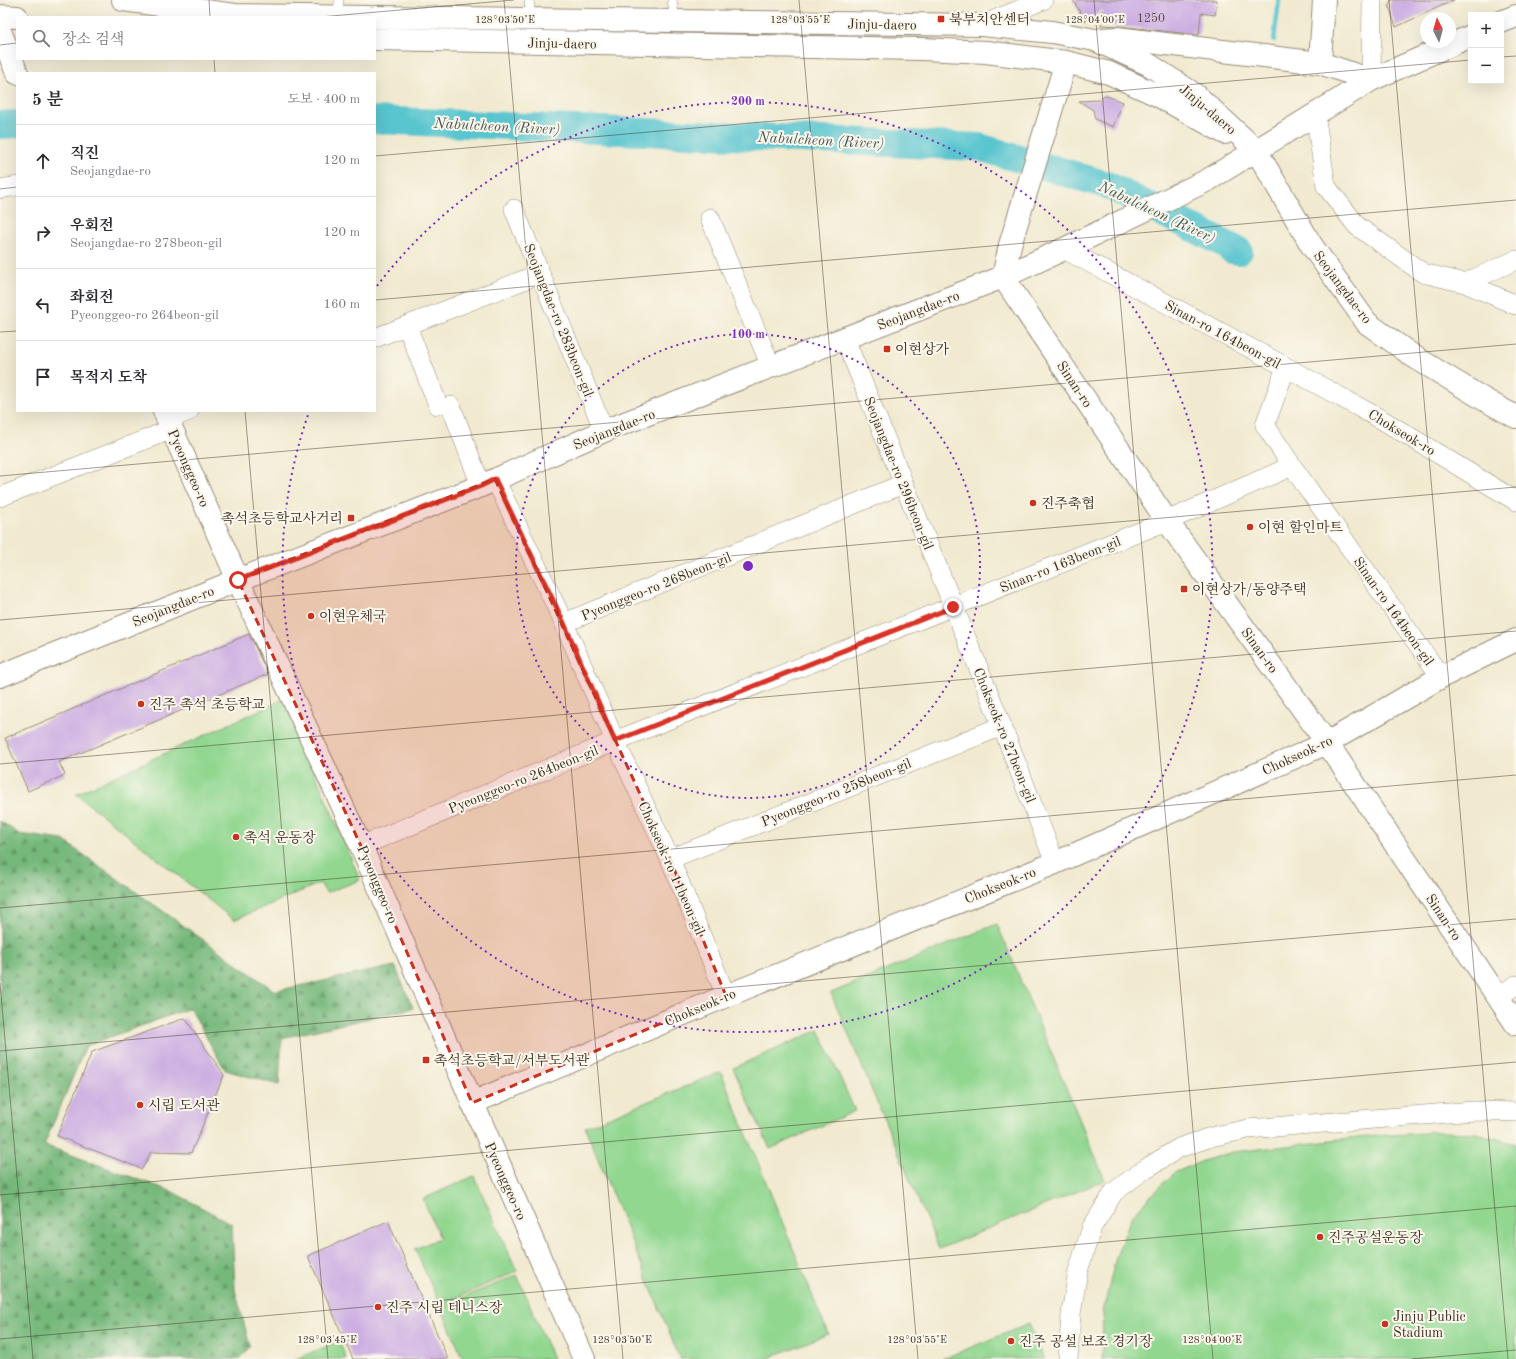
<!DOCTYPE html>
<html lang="ko">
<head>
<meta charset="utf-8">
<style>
	body { margin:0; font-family:"Old Standard TT","Noto Serif KR",serif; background:#f7f7f7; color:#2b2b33 }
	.controls { position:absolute; right:12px; top:12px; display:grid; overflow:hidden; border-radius:0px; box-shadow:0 4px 16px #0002 }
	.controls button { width:36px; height:36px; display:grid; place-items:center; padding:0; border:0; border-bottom:1px solid #e1e1e2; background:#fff; color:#2b2b33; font:20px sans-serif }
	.compass { position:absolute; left:1420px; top:12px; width:36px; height:36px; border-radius:50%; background:#fff; box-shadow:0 4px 16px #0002; rotate:355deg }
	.stop { position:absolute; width:12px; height:12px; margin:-9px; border:3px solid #d93025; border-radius:50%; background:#fff }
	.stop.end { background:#d93025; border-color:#fff; box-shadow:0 1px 4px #0008 }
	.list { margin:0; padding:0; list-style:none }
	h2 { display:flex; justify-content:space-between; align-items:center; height:52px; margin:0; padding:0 16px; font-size:17px }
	h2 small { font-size:13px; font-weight:400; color:#7c7c81 }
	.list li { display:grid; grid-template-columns:26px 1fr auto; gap:12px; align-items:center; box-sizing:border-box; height:72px; padding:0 16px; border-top:1px solid #e1e1e2 }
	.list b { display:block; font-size:15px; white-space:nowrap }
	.list p { margin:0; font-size:13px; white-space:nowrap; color:#7c7c81 }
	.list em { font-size:13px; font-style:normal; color:#7c7c81 }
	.icon { flex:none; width:22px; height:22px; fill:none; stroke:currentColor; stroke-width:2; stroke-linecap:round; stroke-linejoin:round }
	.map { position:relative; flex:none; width:1516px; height:1359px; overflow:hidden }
	.search { position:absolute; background:#fff; box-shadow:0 4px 16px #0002; left:16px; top:16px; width:360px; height:44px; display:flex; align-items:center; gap:10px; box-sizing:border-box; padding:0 14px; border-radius:0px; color:#7c7c81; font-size:15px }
	.panel { position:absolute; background:#fff; box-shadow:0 4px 16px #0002; left:16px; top:72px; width:360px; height:340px; border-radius:0px }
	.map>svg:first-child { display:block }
	.green { fill:#91d790; stroke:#668057 }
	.forest { fill:url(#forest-firs); stroke:#58714c }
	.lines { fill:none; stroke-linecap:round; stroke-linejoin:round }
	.stream { stroke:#58c5cf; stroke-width:4.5 }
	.river { stroke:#58c5cf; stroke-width:28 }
	.building { fill:#ccaee2 }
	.service-casing { stroke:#968a77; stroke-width:10 }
	.minor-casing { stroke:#968a77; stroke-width:20 }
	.tertiary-casing { stroke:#968a77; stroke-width:24 }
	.service { stroke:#fff; stroke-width:9 }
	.minor { stroke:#fff; stroke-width:19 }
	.tertiary { stroke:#fff; stroke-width:22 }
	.route { stroke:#d93025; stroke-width:5 }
	.marked { fill:#c8321e; fill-opacity:0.2; stroke:#c8321e; stroke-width:3; stroke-dasharray:8 5; stroke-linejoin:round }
	.ticks { fill:none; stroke:#3b2a1e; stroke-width:1; stroke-opacity:0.45 }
	.ring { fill:none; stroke:#7b2cbf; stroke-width:2; stroke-dasharray:2 4 }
	.poi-dot { fill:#c8321e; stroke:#fbf7ec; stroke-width:1.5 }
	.labels { text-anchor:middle; stroke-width:4; stroke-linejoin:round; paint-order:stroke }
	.number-label { font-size:12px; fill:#5f4b4f }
	.poi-label { font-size:14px; fill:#3b2a1e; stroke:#fbf7ec; text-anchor:start }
	.street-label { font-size:14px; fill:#3b2a1e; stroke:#fbf7ec }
	.water-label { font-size:15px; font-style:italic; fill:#445853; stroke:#fbf7ec }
	.ticks-label { font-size:10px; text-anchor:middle; fill:#3b2a1e; stroke:#fbf7ec; stroke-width:4; stroke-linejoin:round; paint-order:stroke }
	.centre { fill:#7b2cbf; stroke:#fbf7ec; stroke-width:2 }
	.ring-label { font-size:12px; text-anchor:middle; font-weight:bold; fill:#7b2cbf; stroke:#fbf7ec; stroke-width:4; stroke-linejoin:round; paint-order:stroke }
</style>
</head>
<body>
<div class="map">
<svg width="1516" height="1359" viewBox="0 0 1516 1359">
	<defs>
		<pattern id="forest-firs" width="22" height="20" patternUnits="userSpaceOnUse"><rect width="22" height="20" fill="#74b87a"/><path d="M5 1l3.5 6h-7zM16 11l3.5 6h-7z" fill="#609663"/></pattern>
	</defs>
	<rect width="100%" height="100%" fill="#fbf7ec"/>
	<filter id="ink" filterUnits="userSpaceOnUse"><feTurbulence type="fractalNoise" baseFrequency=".025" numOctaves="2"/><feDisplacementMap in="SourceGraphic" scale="8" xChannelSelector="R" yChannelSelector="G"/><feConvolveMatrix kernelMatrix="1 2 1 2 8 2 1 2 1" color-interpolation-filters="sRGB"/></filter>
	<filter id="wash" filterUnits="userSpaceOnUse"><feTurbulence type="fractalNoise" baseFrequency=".012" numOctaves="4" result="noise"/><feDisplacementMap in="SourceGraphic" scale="16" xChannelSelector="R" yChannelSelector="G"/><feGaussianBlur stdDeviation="0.9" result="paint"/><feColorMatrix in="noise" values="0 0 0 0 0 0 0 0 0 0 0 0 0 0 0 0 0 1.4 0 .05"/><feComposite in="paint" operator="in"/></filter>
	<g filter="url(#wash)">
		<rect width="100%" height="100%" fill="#f1ead0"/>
		<path class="green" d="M 284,699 L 360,880 L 326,893 L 320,883 L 234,920 L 76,794 Z
			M 997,924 L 1105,1180 L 939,1249 L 831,993 Z
			M 819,1030 L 855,1111 L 770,1149 L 733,1068 Z
			M 721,1072 L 828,1334 L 766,1359 L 680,1359 L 585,1127 Z
			M 1440,1132 L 1477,1133 L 1516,1144 L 1516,1359 L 1102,1359 L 1103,1312 L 1116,1257 L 1132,1216 L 1160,1186 L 1176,1172 L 1203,1161 L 1233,1152 L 1376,1136 Z
			M 474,1176 L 517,1271 L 440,1305 L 415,1249 L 440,1238 L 423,1199 Z
			M 517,1275 L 553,1359 L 463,1359 L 441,1307 Z
			M 1029,1324 L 1044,1359 L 942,1359 Z
			M 339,1341 L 346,1359 L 296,1359 Z"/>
		<path class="forest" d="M 0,821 L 19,834 L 63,840 L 275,991 L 395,966 L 413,1008 L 282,1038 L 279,1085 L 225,1070 L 190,1008 L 86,1046 L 44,1145 L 173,1192 L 232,1224 L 235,1290 L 250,1346 L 240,1359 L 0,1359 Z"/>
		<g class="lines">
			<path class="stream" d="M 1274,40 L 1279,0"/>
			<path class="river" d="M 375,120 L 979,147 L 1107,185 L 1239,251 L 1232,250
				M 0,125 L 17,124"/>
		</g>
		<g id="blocks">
			<path class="building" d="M 1073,0 L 1217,0 L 1215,15 L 1201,13 L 1199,35 L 1119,26 L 1101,25 L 1103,10 L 1085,21 Z
				M 1391,0 L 1454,0 L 1396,27 L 1389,6 Z
				M 1104,95 L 1123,102 L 1113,127 L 1095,119 L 1093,110 L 1079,101 L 1099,100 Z
				M 249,634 L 268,674 L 59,762 L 65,775 L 28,791 L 5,738 Z
				M 185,1018 L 224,1075 L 191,1153 L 151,1152 L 142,1169 L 57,1136 L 92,1052 Z
				M 388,1221 L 448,1359 L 353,1359 L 308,1256 Z"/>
		</g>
	</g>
	<g filter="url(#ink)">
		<use href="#blocks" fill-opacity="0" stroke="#968a77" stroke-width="1"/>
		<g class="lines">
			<g class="service-casing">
				<path id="service" d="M 529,0 L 531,19
					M 672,0 L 675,21
					M 338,17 L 339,0"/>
			</g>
			<g class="minor-casing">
				<path id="minor" d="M 982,25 L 1043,0
					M 1371,80 L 1372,0
					M 1315,113 L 1326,186 L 1357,226 L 1423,273 L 1465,283 L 1516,305
					M 0,189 L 17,186
					M 514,209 L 604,431
					M 710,218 L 771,367
					M 1064,249 L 1286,367 L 1384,421 L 1516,501
					M 1465,283 L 1516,260
					M 407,326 L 438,405
					M 375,338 L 539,274
					M 845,339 L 1002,726 L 1055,863
					M 1286,367 L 1265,425 L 1292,466 L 1441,677
					M 451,406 L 481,486
					M 168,419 L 189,411
					M 495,479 L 564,623 L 615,741 L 670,859 L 726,996
					M 0,497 L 172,429
					M 564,623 L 903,484
					M 361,846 L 615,741 L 1167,521 L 1292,466
					M 670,859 L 1002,726
					M 1498,997 L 1516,985
					M 1068,1359 L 1071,1314 L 1078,1271 L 1092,1227 L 1114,1192 L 1145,1169 L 1179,1148 L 1211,1137 L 1248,1129 L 1474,1111 L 1516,1112"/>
			</g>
			<g class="tertiary-casing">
				<path id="tertiary" d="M 123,0 L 235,15 L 368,17
					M 0,16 L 17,17
					M 375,17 L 982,25 L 1052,32 L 1095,40 L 1148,64 L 1197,96 L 1256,150 L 1312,246 L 1367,323 L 1413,356 L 1485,400 L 1516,417
					M 1501,22 L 1516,16
					M 0,31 L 17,73
					M 375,39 L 922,49 L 986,52 L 1066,62 L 1109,73 L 1155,94 L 1225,133
					M 1102,39 L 1117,38 L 1320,63 L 1371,80
					M 1066,62 L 1010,245 L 1003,277 L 1167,521 L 1327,743 L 1516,1024
					M 1320,63 L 1324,0
					M 164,411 L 238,580 L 361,846 L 584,1359
					M 0,676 L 238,580 L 481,486 L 604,431 L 1003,277 L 1064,249 L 1208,180 L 1371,80 L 1471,36
					M 472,1103 L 726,996 L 1055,863 L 1327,743 L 1441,677 L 1516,640"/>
			</g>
			<use href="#service" class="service"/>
			<use href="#minor" class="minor"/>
			<use href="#tertiary" class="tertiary"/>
		</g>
	</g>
	<g class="lines" filter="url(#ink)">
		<path class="route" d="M 238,580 L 481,486 L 495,479 L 564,623 L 615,741 L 953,607"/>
	</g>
	<path class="marked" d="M 495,479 L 670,859 L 726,996 L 472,1103 L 361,846 L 238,580 Z"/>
	<path class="ticks" d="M 209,0 L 210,17M 504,0 L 623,1359M 799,0 L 918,1359M 1094,0 L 1213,1359M 1389,0 L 1508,1359M 320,17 L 514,0M 0,45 L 17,43M 1501,57 L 1516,56M 214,59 L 215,73M 375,156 L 1471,60M 0,189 L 17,187M 375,300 L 1516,200M 0,332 L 17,331M 245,411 L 328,1359M 0,476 L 1516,344M 0,620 L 1516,487M 0,764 L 1516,631M 0,908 L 1516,775M 0,983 L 33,1359M 0,1051 L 1516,919M 0,1195 L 1516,1062M 0,1339 L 1516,1206M 1412,1359 L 1516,1350"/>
	<g class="ring">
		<circle cx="748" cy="566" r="232"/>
		<path d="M377 286A465 465 0 1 1 308 415"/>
	</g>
	<g class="poi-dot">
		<rect x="937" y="15" width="8" height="8" rx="2"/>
		<rect x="883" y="345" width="8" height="8" rx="2"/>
		<circle cx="1033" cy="503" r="4"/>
		<rect x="347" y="514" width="8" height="8" rx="2"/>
		<circle cx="1250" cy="527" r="4"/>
		<rect x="1180" y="585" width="8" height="8" rx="2"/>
		<circle cx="311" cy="616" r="4"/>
		<circle cx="141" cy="704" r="4"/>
		<circle cx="236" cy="837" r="4"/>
		<rect x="422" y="1056" width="8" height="8" rx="2"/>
		<circle cx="140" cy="1105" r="4"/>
		<circle cx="1320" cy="1237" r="4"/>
		<circle cx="378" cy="1307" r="4"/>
		<circle cx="1385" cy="1324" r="4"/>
		<circle cx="1011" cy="1341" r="4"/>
	</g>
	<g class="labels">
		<g class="number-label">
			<text x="1151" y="22">1250</text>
		</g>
		<g class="poi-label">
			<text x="949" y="24">북부치안센터</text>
			<text x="895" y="354">이현상가</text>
			<text x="1041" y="508">진주축협</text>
			<text x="343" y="523" text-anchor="end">촉석초등학교사거리</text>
			<text x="1258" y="532">이현 할인마트</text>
			<text x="1192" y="594">이현상가/동양주택</text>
			<text x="319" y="621">이현우체국</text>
			<text x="149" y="709">진주 촉석 초등학교</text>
			<text x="244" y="842">촉석 운동장</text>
			<text x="434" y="1065">촉석초등학교/서부도서관</text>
			<text x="148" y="1110">시립 도서관</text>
			<text x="1328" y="1242">진주공설운동장</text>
			<text x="386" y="1312">진주 시립 테니스장</text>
			<text x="1393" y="1321">Jinju Public<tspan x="1393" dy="16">Stadium</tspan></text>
			<text x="1019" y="1346">진주 공설 보조 경기장</text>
		</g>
		<g class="street-label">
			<text transform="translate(882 24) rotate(1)" y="5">Jinju-daero</text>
			<text transform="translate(562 43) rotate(1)" y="5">Jinju-daero</text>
			<text transform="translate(1208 109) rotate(40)" y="5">Jinju-daero</text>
			<text transform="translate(1343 287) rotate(53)" y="5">Seojangdae-ro</text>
			<text transform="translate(918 310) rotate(-21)" y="5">Seojangdae-ro</text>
			<text transform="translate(559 320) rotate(68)" y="5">Seojangdae-ro 283beon-gil</text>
			<text transform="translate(1223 334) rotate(28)" y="5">Sinan-ro 164beon-gil</text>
			<text transform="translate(1075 384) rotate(56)" y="5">Sinan-ro</text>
			<text transform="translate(614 429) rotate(-22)" y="5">Seojangdae-ro</text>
			<text transform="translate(1402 432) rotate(31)" y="5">Chokseok-ro</text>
			<text transform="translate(189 468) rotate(66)" y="5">Pyeonggeo-ro</text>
			<text transform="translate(899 473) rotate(68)" y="5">Seojangdae-ro 296beon-gil</text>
			<text transform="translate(1060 564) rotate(-22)" y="5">Sinan-ro 163beon-gil</text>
			<text transform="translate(656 586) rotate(-22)" y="5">Pyeonggeo-ro 268beon-gil</text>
			<text transform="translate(173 606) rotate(-22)" y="5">Seojangdae-ro</text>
			<text transform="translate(1394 611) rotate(55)" y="5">Sinan-ro 164beon-gil</text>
			<text transform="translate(1260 650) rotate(54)" y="5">Sinan-ro</text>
			<text transform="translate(1005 735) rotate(68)" y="5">Chokseok-ro 27beon-gil</text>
			<text transform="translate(1297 755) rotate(-25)" y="5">Chokseok-ro</text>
			<text transform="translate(523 779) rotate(-22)" y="5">Pyeonggeo-ro 264beon-gil</text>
			<text transform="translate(836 792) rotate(-22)" y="5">Pyeonggeo-ro 258beon-gil</text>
			<text transform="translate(672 868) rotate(66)" y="5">Chokseok-ro 11beon-gil</text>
			<text transform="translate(378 884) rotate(67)" y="5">Pyeonggeo-ro</text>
			<text transform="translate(1000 885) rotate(-22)" y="5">Chokseok-ro</text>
			<text transform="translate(1444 917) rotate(56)" y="5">Sinan-ro</text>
			<text transform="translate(700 1007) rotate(-23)" y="5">Chokseok-ro</text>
			<text transform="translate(506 1181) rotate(66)" y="5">Pyeonggeo-ro</text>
		</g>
		<g class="water-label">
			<text transform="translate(497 126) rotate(3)" y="5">Nabulcheon (River)</text>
			<text transform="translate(821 140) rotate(3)" y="5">Nabulcheon (River)</text>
			<text transform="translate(1157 212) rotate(25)" y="5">Nabulcheon (River)</text>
		</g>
	</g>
	<g class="ticks-label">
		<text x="505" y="23">128°03'50"E</text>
		<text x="800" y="23">128°03'55"E</text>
		<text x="1095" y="23">128°04'00"E</text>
		<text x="327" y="1343">128°03'45"E</text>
		<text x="622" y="1343">128°03'50"E</text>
		<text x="917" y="1343">128°03'55"E</text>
		<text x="1212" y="1343">128°04'00"E</text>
	</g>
	<circle cx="748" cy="566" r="6" class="centre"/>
	<g class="ring-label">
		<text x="748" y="105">200 m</text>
		<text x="748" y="338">100 m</text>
	</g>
</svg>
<div class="controls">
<button>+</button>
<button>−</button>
</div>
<svg class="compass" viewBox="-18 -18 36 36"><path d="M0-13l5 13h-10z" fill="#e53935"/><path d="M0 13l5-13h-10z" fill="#7c7c81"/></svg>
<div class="stop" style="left:238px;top:580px"></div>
<div class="stop end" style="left:953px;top:607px"></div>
<div class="search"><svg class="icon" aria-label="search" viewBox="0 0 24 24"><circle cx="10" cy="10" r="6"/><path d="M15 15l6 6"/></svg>장소 검색</div>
<section class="panel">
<h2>5 분<small>도보 · 400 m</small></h2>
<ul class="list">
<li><svg class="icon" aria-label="ahead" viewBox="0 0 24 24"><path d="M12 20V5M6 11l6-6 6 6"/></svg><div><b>직진</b><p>Seojangdae-ro</p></div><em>120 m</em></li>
<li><svg class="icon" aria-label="right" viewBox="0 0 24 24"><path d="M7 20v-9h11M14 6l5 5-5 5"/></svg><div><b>우회전</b><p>Seojangdae-ro 278beon-gil</p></div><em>120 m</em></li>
<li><svg class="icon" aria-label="left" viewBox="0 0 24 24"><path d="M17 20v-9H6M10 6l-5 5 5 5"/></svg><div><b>좌회전</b><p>Pyeonggeo-ro 264beon-gil</p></div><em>160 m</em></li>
<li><svg class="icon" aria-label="arrive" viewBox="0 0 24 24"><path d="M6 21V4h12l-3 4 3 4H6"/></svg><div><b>목적지 도착</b></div></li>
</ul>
</section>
</div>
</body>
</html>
